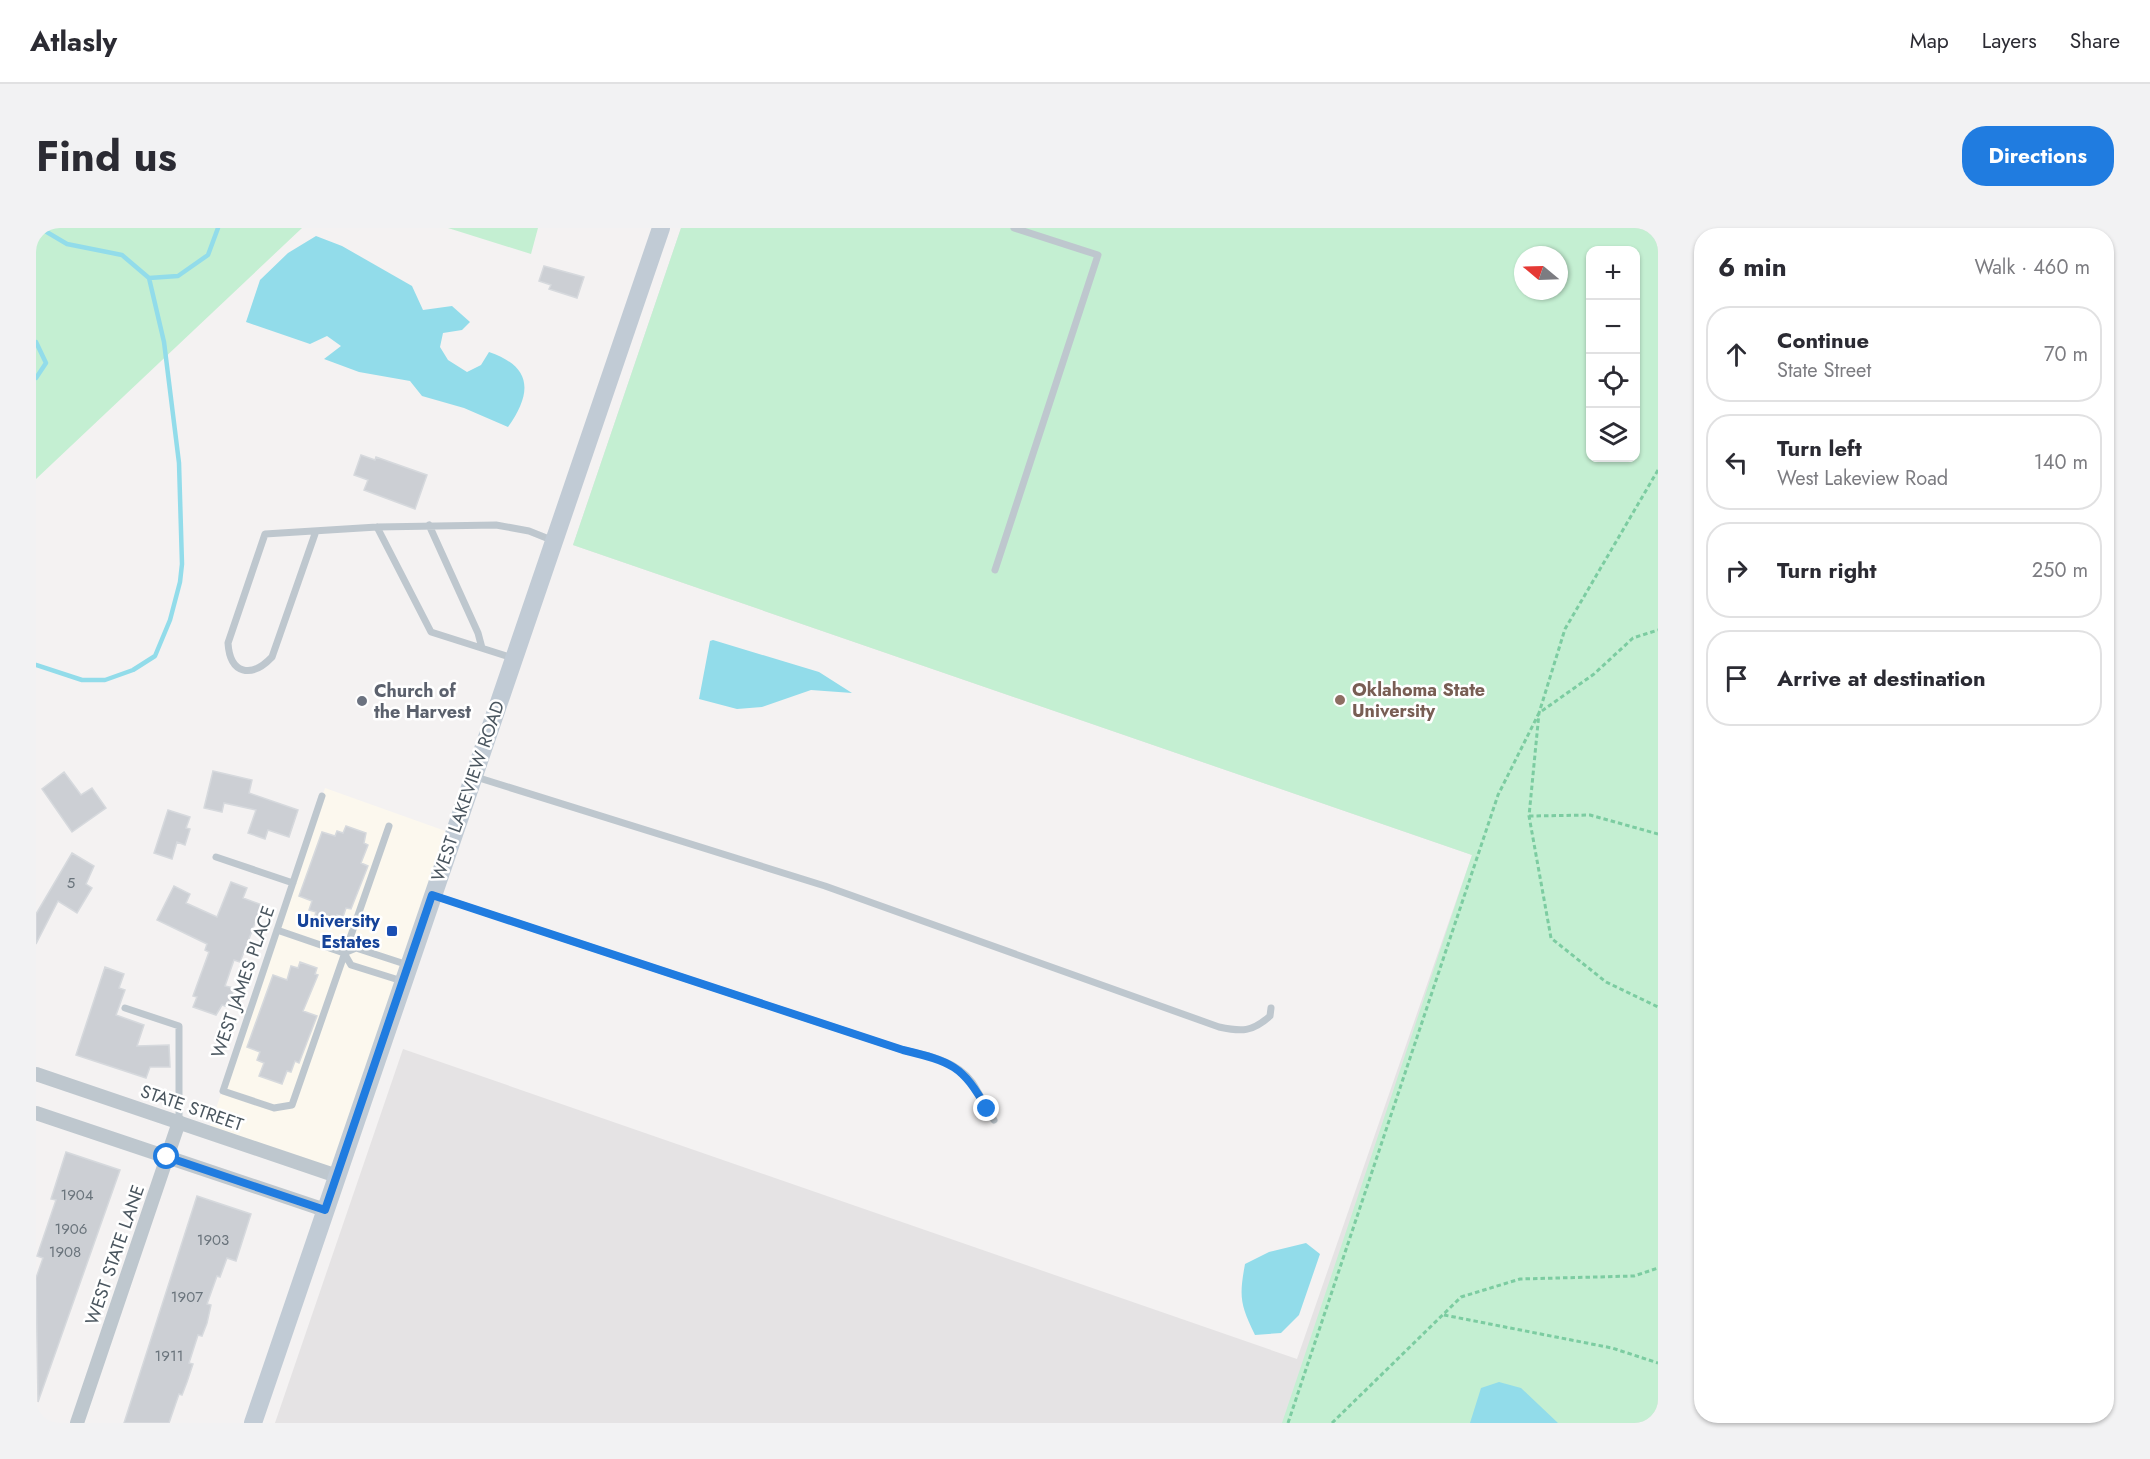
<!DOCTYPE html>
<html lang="en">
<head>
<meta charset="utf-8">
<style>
	body { margin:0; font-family:Jost,sans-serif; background:#f2f2f3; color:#2b2b33 }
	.controls { position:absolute; right:18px; top:18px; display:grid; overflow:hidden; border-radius:12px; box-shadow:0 2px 4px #0004 }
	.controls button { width:54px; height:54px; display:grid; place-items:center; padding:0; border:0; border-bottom:2px solid #e1e1e2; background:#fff; color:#2b2b33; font:30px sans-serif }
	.compass { position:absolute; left:1478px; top:18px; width:54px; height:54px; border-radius:50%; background:#fff; box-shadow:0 2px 4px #0004; rotate:289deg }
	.stop { position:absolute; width:18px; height:18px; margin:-14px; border:4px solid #207ce0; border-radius:50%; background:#fff }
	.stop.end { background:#207ce0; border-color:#fff; box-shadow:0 2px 6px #0008 }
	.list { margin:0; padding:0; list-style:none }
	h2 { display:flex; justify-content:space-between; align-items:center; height:78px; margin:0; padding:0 24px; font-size:26px }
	h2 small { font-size:20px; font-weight:400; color:#7c7c81 }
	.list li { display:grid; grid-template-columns:39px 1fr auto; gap:18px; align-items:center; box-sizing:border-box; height:96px; margin:0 12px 12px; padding:0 12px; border:2px solid #e1e1e2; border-radius:24px }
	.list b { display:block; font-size:22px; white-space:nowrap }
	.list p { margin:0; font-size:20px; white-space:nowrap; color:#7c7c81 }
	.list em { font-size:20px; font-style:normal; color:#7c7c81 }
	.icon { flex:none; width:33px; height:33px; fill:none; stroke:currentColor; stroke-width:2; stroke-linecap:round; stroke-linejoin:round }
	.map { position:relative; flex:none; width:1622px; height:1195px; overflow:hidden; border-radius:24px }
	header { display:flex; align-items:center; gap:36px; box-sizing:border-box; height:84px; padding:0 30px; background:#fff; border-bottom:2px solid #e1e1e2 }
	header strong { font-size:28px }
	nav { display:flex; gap:33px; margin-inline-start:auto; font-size:21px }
	.intro { display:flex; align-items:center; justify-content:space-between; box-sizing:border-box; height:144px; padding:0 36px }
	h1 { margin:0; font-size:42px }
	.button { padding:15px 27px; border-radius:24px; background:#207ce0; color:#fff; font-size:21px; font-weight:700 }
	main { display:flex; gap:36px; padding:0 36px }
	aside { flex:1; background:#fff; border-radius:24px; box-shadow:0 2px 4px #0004 }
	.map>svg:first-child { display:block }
	.commercial { fill:#fcf8ee }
	.education { fill:#e5e3e4; fill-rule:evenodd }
	.green { fill:#c4efd2; fill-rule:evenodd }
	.water { fill:#92dcea }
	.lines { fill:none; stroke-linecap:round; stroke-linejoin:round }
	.stream { stroke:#92dcea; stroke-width:4.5 }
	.building { fill:#cccfd4; stroke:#d6d9dd; stroke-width:1.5 }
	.path { stroke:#7ccca1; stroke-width:3; stroke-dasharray:4.5 3; stroke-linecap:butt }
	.service { stroke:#bec7ce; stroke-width:7 }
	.minor { stroke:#bec7ce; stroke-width:14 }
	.secondary { stroke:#c1cbd5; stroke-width:18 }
	.route { stroke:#207ce0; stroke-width:8 }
	.education-dot { fill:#8d6e63; stroke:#fff; stroke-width:2 }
	.worship-dot { fill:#6b7280; stroke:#fff; stroke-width:2 }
	.transit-dot { fill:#1a4fb4; stroke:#fff; stroke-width:2 }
	.labels { text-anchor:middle; stroke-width:5; stroke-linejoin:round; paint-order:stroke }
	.number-label { font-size:15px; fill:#6a747c }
	.education-label { font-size:18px; font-weight:bold; fill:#785e54; stroke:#fff; text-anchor:start }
	.worship-label { font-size:18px; font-weight:bold; fill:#5b616d; stroke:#fff; text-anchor:start }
	.street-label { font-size:18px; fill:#4a565f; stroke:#fff }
	.transit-label { font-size:18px; font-weight:bold; fill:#164399; stroke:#fff; text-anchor:end }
</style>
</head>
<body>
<header>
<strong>Atlasly</strong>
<nav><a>Map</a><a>Layers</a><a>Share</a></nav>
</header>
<div class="intro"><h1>Find us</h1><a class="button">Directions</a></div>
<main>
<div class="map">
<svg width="1622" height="1195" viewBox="0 0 1622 1195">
	<rect width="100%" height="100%" fill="#f4f2f2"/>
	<path class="commercial" d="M 289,560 L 415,605 L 298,947 L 172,904 Z"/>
	<path class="education" d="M 645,0 L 1622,0 L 1622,1195 L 239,1195 L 367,821 L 1261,1131 L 1436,627 L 537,317 ZM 1554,22 L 1600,22 L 1600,230 L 1554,230 ZM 1487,27 L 1523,27 L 1523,63 L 1487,63 Z"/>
	<path class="green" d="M 0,0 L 266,0 L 0,251 Z
		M 412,0 L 502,0 L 495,26 Z
		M 645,0 L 1622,0 L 1622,1195 L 1246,1195 L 1436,627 L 537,317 ZM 1554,22 L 1600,22 L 1600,230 L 1554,230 ZM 1487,27 L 1523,27 L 1523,63 L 1487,63 Z"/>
	<path class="water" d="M 280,8 L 306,18 L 376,58 L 387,82 L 416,78 L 434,94 L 426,102 L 407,105 L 404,119 L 412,132 L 431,144 L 445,137 L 453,124 C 497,139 496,165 472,199 L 428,180 L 386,168 L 374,153 L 323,144 L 288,131 L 305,118 L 291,108 L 274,116 L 210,94 L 224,52 L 252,25 Z
		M 677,412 L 783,444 L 816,465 L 775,462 L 726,479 L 701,481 L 663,471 L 674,413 Z
		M 1270,1015 L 1284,1026 L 1263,1087 L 1245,1105 L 1219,1107 C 1204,1076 1203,1069 1209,1036 L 1233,1024 Z
		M 1463,1154 L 1485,1160 L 1522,1195 L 1434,1195 L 1445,1160 Z"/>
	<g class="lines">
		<path class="stream" d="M 113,50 L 142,48 L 172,27 L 182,0
			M 0,114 L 10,135 L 0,150
			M 0,437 L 46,452 L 69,452 L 97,442 L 119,428 L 134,392 L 144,354 L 146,336 L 143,235 L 128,114 L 113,50 L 86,27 L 31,16 L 4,0"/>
	</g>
	<path class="building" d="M 508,38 L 548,49 L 541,70 L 513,61 L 515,57 L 503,53 Z
		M 325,227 L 339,232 L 340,229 L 391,247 L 379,281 L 328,262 L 332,252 L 318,247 Z
		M 177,543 L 216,552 L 213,565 L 262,582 L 253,609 L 232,602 L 229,611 L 212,605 L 220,582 L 188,575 L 186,584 L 168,580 Z
		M 28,544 L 45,567 L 56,560 L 70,580 L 36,604 L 6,561 Z
		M 132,582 L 154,589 L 150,600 L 154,601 L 149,617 L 141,614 L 136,631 L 118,625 Z
		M 310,598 L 330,605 L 328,615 L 332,617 L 325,635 L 332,638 L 315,681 L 310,680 L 307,689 L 301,687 L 297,698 L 278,691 L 280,684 L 273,682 L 276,673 L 263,668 L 286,604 L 299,608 L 301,603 L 307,605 Z
		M 36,625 L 58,638 L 50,656 L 56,660 L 41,685 L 22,673 L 0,716 L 0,686 Z
		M 195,654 L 211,660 L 207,670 L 226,677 L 204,734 L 198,732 L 189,758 L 198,760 L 192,779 L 186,777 L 180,787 L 157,779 L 161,769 L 157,768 L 173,724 L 169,722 L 171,716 L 121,692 L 138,658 L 154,666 L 150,675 L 181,689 Z
		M 264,734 L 281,740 L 279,746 L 282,747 L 267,783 L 281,788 L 263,835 L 259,833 L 255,844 L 251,843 L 246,856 L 223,848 L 228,835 L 221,832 L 224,824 L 211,819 L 237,747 L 251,752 L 255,738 L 262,740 Z
		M 69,739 L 88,746 L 83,760 L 89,762 L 80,787 L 108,797 L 101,818 L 133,817 L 134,839 L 114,839 L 110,850 L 40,827 Z
		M 30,924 L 84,942 L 2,1174 L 0,1050 L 7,1030 L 1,1028 L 20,972 L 15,971 Z
		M 161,968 L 215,986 L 200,1033 L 191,1030 L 184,1049 L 181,1048 L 171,1076 L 175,1077 L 171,1095 L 166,1108 L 162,1107 L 153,1135 L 157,1136 L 151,1154 L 146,1167 L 143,1166 L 133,1195 L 88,1195 Z"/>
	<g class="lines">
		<path class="path" d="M 1622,242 L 1529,401 L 1503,485 L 1493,588 L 1515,710 L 1570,754 L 1622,779
			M 1493,588 L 1554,587 L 1622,606
			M 1408,1087 L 1576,1120 L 1622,1135
			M 1252,1195 L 1462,567 L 1503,485 L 1558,446 L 1597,410 L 1622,402
			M 1296,1195 L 1425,1069 L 1484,1051 L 1598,1048 L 1622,1040"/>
		<path class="service" d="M 393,297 L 442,405 L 446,420
			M 341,299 L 395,404 L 477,430
			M 280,303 L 236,429 C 215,451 194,446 192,415 L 229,306 L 341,299 L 460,297 L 493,303 L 518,313
			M 959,342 L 1062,27 L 978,0
			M 440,549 L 789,658 L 1183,799 C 1206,804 1216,804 1234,788 L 1235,780
			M 286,568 L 187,863 L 238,880 L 256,877 L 353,598
			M 180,629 L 257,655
			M 399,668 L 867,822 C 891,827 921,833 936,854 C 944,866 950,880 958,892
			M 241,702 L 308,725 L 315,737 L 366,753
			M 308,725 L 320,720 L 372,737
			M 89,780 L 143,798 L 143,894"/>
		<path class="minor" d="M 0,846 L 301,948
			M 0,885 L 289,982
			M 41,1195 L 143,894"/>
		<path class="secondary" d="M 217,1195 L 625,0"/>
	</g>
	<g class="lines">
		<path class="route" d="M 131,929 L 289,982 L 396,667 L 867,822 C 916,834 926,837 951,881"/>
	</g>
	<circle class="education-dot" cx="1304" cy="472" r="6"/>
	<circle class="worship-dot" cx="326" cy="473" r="6"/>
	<rect class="transit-dot" x="350" y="697" width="12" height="12" rx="3"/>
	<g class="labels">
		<g class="number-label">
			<text x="35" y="660">5</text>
			<text x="41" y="972">1904</text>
			<text x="35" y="1006">1906</text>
			<text x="177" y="1017">1903</text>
			<text x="29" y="1029">1908</text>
			<text x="151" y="1074">1907</text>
			<text x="133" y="1133">1911</text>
		</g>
		<g class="education-label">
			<text x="1316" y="468">Oklahoma State<tspan x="1316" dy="21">University</tspan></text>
		</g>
		<g class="worship-label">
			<text x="338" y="469">Church of<tspan x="338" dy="21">the Harvest</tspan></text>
		</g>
		<g class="street-label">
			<text transform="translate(432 563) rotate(-71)" y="6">WEST LAKEVIEW ROAD</text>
			<text transform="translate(207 754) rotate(-71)" y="6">WEST JAMES PLACE</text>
			<text transform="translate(156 880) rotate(19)" y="6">STATE STREET</text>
			<text transform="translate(79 1027) rotate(-71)" y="6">WEST STATE LANE</text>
		</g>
		<g class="transit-label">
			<text x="344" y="699">University<tspan x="344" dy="21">Estates</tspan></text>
		</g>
	</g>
</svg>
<div class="controls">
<button>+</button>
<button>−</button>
<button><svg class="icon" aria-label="locate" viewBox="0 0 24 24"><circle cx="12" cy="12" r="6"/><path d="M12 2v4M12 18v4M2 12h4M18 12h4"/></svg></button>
<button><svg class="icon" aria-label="layers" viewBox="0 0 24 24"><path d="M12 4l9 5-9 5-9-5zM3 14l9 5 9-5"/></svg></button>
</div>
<svg class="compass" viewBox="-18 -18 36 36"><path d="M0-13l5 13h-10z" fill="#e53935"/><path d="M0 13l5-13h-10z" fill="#7c7c81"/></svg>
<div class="stop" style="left:131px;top:929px"></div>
<div class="stop end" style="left:951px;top:881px"></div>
</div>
<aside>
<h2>6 min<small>Walk · 460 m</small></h2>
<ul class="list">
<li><svg class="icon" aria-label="ahead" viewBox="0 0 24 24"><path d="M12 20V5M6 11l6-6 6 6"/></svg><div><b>Continue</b><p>State Street</p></div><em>70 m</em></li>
<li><svg class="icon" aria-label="left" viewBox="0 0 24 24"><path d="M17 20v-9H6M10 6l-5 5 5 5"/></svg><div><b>Turn left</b><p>West Lakeview Road</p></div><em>140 m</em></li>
<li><svg class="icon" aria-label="right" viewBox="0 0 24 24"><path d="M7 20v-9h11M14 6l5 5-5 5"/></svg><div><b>Turn right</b></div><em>250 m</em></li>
<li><svg class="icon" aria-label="arrive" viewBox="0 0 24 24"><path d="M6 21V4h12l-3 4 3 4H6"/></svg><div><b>Arrive at destination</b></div></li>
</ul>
</aside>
</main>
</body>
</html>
